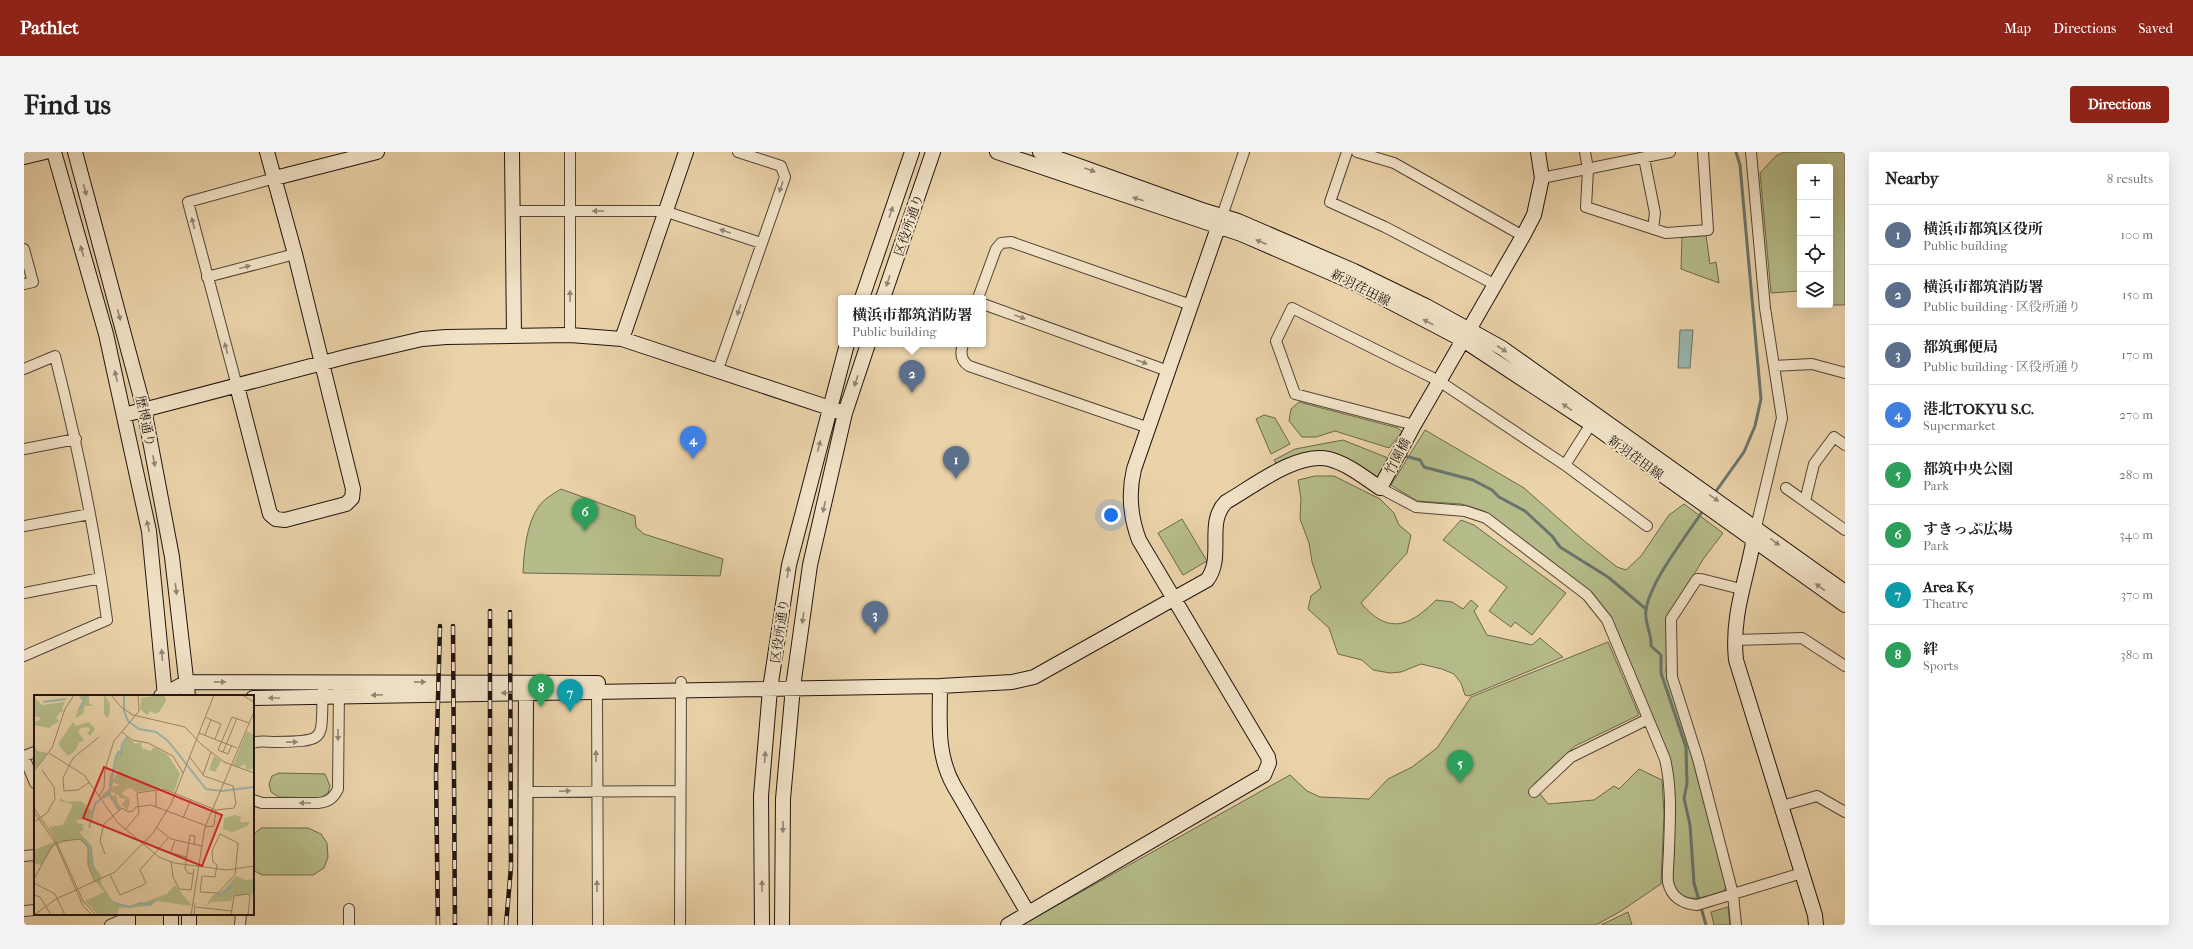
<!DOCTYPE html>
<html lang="en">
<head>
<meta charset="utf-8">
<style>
	body { margin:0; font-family:"IM FELL French Canon","Noto Serif JP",serif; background:#f2f2f2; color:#202124 }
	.controls { position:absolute; right:12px; top:12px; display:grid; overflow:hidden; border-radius:4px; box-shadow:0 4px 16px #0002 }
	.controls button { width:36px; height:36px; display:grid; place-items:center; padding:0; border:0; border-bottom:1px solid #e0e0e0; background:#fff; color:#202124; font:20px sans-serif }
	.you { position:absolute; left:1087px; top:363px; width:14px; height:14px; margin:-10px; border:3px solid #fff; border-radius:50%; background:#1a73e8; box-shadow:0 0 0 6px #1a73e833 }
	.badge { display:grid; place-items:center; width:26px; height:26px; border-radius:50%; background:#8f2418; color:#fff; font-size:13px; font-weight:700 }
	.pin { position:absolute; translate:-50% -33px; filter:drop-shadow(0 1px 2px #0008) }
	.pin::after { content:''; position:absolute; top:21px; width:14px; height:12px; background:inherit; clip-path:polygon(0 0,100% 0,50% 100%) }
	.popup { position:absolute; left:814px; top:143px; width:148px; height:52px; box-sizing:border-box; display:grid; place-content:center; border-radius:4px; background:#fff; filter:drop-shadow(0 1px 3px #0005); font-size:13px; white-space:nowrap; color:#757577 }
	.popup b { font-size:15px; color:#202124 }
	.popup::after { content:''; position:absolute; left:50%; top:100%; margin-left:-8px; border:8px solid transparent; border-top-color:#fff }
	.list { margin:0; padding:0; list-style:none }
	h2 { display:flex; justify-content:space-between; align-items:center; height:52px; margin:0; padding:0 16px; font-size:17px }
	h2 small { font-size:13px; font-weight:400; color:#757577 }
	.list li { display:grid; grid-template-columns:26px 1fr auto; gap:12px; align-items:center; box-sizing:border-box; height:60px; padding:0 16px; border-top:1px solid #e0e0e0 }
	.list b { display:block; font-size:15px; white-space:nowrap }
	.list p { margin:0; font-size:13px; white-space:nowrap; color:#757577 }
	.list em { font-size:13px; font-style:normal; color:#757577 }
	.icon { flex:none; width:22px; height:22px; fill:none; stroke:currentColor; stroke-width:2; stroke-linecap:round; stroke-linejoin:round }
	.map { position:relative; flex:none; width:1821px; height:773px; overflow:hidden; border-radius:4px }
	header { display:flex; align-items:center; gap:24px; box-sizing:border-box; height:56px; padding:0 20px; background:#8f2418; color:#fff }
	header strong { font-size:19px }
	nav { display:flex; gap:22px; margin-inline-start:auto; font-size:14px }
	.intro { display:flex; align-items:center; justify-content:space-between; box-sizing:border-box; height:96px; padding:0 24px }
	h1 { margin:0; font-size:28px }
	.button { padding:10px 18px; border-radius:4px; background:#8f2418; color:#fff; font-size:14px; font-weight:700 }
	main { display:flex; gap:24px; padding:0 24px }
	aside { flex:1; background:#fff; border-radius:4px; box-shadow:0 4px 16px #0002 }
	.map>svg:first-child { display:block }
	.green { fill:#b5bc89; stroke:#6b684c }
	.water { fill:#98b6ad; stroke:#68756e }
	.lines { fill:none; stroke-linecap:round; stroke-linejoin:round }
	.stream { stroke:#68756e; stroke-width:3 }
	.street-casing { stroke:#534436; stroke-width:12 }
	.secondary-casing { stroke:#21140f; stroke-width:16 }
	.street { stroke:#f1e2c7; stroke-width:10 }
	.secondary { stroke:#f1e2c7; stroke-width:14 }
	.rail-casing { stroke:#21140f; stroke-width:4.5 }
	.rail { stroke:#f1e2c7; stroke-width:3; stroke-dasharray:9; stroke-linecap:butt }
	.oneway { fill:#938574 }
	.labels { text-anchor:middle; stroke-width:4; stroke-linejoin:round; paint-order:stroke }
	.street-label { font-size:13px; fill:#21140f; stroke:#f1e2c7 }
	.inset-river { fill:none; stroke:#98b6ad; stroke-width:2 }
	.inset-road { fill:none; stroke:#9a866b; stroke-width:1 }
	.view { fill:#d62828; fill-opacity:0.15; stroke:#d62828; stroke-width:2 }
	.inset-edge { fill:none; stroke:#21140f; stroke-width:2 }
</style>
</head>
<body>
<header>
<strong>Pathlet</strong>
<nav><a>Map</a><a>Directions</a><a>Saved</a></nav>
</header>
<div class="intro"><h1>Find us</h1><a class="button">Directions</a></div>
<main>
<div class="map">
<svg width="1821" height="773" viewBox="0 0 1821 773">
	<rect width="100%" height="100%" fill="#ead2a9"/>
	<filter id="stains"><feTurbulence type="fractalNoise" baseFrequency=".005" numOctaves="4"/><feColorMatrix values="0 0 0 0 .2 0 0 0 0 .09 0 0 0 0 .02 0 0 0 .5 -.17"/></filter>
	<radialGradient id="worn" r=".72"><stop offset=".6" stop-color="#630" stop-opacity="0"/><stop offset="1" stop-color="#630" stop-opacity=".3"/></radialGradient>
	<path class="green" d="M 1760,0 L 1821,0 L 1821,153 L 1799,153 L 1806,153 L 1806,15 L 1776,15 L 1776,139 L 1747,141 L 1736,21 L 1752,4 Z
		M 1682,83 L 1686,112 L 1692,110 L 1695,131 L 1657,117 L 1658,85 Z
		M 1275,250 L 1374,276 L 1378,280 L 1365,296 L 1311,279 L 1292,285 L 1278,285 L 1265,269 L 1267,257 Z
		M 1240,263 L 1251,266 L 1266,292 L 1247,302 L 1232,267 Z
		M 1401,278 L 1500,336 L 1559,388 L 1593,415 L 1602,418 L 1617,404 L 1645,363 L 1660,352 L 1699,381 L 1680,406 L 1650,455 L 1642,519 L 1663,586 L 1702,733 L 1700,739 C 1678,745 1658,756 1648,729 L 1649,634 L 1613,533 L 1561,437 L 1460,359 L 1437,352 L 1393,349 L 1367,333 Z
		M 1319,288 L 1364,306 L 1353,328 L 1322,307 L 1253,313 L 1250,308 L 1271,297 Z
		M 1291,324 L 1310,324 L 1356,347 L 1370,361 L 1375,373 L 1387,383 L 1383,401 L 1337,451 C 1364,483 1385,475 1412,448 L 1428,450 L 1439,457 L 1447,448 L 1454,454 L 1450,459 L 1463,483 L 1508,493 L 1516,486 L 1539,505 L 1445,544 L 1441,543 L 1437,531 L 1430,522 L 1418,517 L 1397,512 L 1377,520 L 1366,521 L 1349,518 L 1338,508 L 1314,502 L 1305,476 L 1284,457 L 1287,444 L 1297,436 L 1288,410 L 1285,391 L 1276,367 L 1277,347 L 1274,328 Z
		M 537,337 L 611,364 L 612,375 L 620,382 L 699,407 L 696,424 L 499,421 C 500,401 502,372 515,354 C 520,347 529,342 537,337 Z
		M 1158,367 L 1183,409 L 1159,423 L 1134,381 Z
		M 1437,368 L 1450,373 L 1542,441 L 1508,483 L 1491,470 L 1487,475 L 1465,459 L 1483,435 L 1419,388 Z
		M 1584,490 L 1615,563 L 1551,594 L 1509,633 L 1524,652 L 1570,648 L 1590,634 L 1595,637 L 1615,617 L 1638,628 L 1640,662 L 1637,732 L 1597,759 L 1572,773 L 998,773 L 1266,623 L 1283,639 L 1296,645 L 1345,647 L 1364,627 L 1388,615 L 1413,596 L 1447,545 Z
		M 255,621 L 301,622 L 306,634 L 304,641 L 296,646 L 255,645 L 247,640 L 245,632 L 248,624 Z
		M 237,676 L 284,676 L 297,682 L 303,691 L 304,705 L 300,716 L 289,723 L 238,723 L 229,718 L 229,683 Z
		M 1704,755 L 1706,773 L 1690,773 L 1687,760 Z
		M 1604,760 L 1608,773 L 1577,773 Z"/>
	<path class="water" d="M 1656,178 L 1669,178 L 1666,216 L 1654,216 Z"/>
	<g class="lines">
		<path class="stream" d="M 1381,304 L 1396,308 L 1400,315 L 1449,328 L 1468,338 L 1475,345 L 1501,359 L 1528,384 L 1536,395 L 1584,425 L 1622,457
			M 1690,342 L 1720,300 L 1731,274 L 1737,247 L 1716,13 L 1712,0
			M 1680,357 C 1664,382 1626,429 1622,458 C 1620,471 1628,481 1627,494 L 1637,503 L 1637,521 L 1662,595 L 1663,632 L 1660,646 L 1666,673 L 1670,731 L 1682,773"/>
		<g class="street-casing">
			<path id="street" d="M 546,0 L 546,183
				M 1323,0 L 1306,50 L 1361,75 L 1470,132
				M 1333,0 L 1370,11 L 1499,84
				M 1561,0 L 1564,17 L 1562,55 L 1642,81 L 1684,78 L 1679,0
				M 1727,0 L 1741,156 L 1758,266 L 1732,375
				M 1620,6 L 1631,61 L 1629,77
				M 1518,26 L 1646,0
				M 489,59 L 640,59 L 737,91
				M 1198,64 L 1220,0
				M 0,97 L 9,130 L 0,132
				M 183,125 L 271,102
				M 954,146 L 972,97 L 977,91 L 987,90 L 1167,153
				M 959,152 L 1144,219
				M 939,192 C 936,201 937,209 945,214 L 1125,276
				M 1750,214 L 1788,212 L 1821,221
				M 0,217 L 31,204 C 53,291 71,378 83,468 L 0,504
				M 693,220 L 761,25 L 757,14 L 714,0
				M 213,234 L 164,50 L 251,26
				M 1390,273 L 1271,242 L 1252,189 L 1268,156 L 1415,229 L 1541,313 L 1623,374
				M 0,297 L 52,287
				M 1541,313 L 1567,272
				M 1356,336 L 1392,355 L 1441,359 L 1462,366 L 1563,443 L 1583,468 L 1641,607 C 1648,637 1646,666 1645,696 C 1645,707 1643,720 1644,730 C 1647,745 1659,752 1673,753 L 1778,721
				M 1762,336 L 1821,378
				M 1781,349 L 1790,312 L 1810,285 L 1821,293
				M 0,374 L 66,362
				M 0,441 L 77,426
				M 1710,488 L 1778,486 L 1821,514
				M 573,540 L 574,773
				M 229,591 C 235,588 244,590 251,590 C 306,589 296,588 299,538
				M 0,604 L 11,600
				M 0,605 L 11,631
				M 502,640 L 655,639
				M 1510,640 L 1547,605 L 1624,567
				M 229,648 L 238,651 L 294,651 C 304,650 309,647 314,637 L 315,538
				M 1758,654 L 1793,644 L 1821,660
				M 0,704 L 11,703
				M 325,757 L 325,773
				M 0,759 L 11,758
				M 86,773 L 104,765
				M 216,773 L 217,762
				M 656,773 L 657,530
				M 1712,773 L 1709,742 L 1674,607 L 1648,525 L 1647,467 L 1673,427 L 1677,427 L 1717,437"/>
		</g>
		<g class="secondary-casing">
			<path id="secondary" d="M 30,0 L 82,182 L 125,379 L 141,544
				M 51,0 L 120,257 L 148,405 L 164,544
				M 488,0 L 490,184
				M 973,0 L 1217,82 L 1330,131 L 1439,188 L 1567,272 L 1821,453
				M 1016,0 L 1181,59 L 1214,69 L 1330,119 L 1402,154 L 1478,196 L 1821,440
				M 0,5 L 21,0
				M 251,26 L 353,0
				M 838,146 L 888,0
				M 859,146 L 909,0
				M 598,187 L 662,0
				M 213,234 L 246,362 L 252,367 L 261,368 L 322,352 L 328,346 L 329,337 L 271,102 L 243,0
				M 100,263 L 325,204 L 398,187 L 422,185 L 546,183 L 598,187 L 821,261
				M 1731,380 C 1724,425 1707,461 1712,508 L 1791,763 L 1792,773
				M 916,534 C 916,570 912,602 930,634 L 1004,761
				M 137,544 L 163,530 L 574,531
				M 229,546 L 916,534 L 988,530 L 1010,525 L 1183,428 C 1201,405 1181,371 1202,350 C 1230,334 1272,300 1305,307 C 1324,312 1341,326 1356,336 L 1390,273 L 1499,84 L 1510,63 L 1518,26 L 1514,0
				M 147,762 L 147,773
				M 165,762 L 165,773
				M 104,773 L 104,762
				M 501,773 L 502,533
				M 738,773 L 737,644 L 746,537 L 765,413 L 823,192
				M 758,773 L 759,647 L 769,535 L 786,413 L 821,261 L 844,192
				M 984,773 L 1240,623 L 1245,611 L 1244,605 L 1115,388 C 1106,364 1104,342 1110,317 L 1197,67"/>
		</g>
		<use href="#street" class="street"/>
		<use href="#secondary" class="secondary"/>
		<g class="rail-casing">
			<path id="rail" d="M 429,474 L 431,773
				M 414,773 L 412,621 L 416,474
				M 466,773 L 466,459
				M 482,773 L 487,715 L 486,460"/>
		</g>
		<use href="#rail" class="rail"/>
	</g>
	<defs><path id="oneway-solid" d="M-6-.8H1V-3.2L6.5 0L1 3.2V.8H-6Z"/></defs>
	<g class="oneway">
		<use href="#oneway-solid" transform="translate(1066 18) rotate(20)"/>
		<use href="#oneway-solid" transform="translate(757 35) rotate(109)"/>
		<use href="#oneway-solid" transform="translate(61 38) rotate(75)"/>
		<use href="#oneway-solid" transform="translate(1114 47) rotate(-162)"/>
		<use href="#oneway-solid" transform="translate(574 59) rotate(180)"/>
		<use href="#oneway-solid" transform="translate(867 60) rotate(-71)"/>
		<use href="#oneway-solid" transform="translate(169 71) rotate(-104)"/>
		<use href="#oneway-solid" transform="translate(701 79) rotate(-161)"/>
		<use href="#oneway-solid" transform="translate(1237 90) rotate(-157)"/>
		<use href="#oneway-solid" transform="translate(58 99) rotate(-106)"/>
		<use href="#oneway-solid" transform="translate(221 115) rotate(-15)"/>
		<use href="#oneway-solid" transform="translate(864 129) rotate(109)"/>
		<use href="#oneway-solid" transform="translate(546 144) rotate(-90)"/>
		<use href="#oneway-solid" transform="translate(715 158) rotate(109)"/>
		<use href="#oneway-solid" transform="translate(95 163) rotate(75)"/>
		<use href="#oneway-solid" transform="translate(996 165) rotate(20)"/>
		<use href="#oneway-solid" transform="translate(1404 170) rotate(-152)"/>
		<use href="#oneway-solid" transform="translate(202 196) rotate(-105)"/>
		<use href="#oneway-solid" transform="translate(1478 197) rotate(33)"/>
		<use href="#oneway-solid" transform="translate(1118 210) rotate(20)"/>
		<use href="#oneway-solid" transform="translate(92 224) rotate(-103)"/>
		<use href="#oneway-solid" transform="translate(832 229) rotate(108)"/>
		<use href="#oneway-solid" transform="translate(1543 255) rotate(-146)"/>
		<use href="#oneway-solid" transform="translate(795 294) rotate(-76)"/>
		<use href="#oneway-solid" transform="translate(130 309) rotate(79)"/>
		<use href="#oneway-solid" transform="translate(1690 346) rotate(35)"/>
		<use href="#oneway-solid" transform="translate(800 355) rotate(103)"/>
		<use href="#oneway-solid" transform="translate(124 374) rotate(-102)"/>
		<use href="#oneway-solid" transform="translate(1751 390) rotate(36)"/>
		<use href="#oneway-solid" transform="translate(764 420) rotate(-82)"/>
		<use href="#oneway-solid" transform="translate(1796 435) rotate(-144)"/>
		<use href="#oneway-solid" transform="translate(152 437) rotate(83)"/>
		<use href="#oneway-solid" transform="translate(779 466) rotate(98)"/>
		<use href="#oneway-solid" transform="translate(138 503) rotate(-94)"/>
		<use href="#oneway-solid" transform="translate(196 530) rotate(1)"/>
		<use href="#oneway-solid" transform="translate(396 530) rotate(-1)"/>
		<use href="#oneway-solid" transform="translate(483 541) rotate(179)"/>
		<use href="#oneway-solid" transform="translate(353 543) rotate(178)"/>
		<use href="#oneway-solid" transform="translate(250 546) rotate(180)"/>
		<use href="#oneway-solid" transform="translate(314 583) rotate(90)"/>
		<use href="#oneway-solid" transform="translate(268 590) rotate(-1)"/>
		<use href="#oneway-solid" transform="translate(572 604) rotate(-90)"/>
		<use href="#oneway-solid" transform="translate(741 605) rotate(-85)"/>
		<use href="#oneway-solid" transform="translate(541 639) rotate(-2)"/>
		<use href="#oneway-solid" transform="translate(281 651) rotate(180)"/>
		<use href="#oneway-solid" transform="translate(759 675) rotate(91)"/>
		<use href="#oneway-solid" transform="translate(573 734) rotate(-91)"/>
		<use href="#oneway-solid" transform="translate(738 734) rotate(-90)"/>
	</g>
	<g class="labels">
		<g class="street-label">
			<text transform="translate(884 73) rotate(-71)" y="5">区役所通り</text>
			<text transform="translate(1337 135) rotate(27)" y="5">新羽荏田線</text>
			<text transform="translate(122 269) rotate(78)" y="5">歴博通り</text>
			<text transform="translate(1373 304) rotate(-62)" y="5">竹園橋</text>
			<text transform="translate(1612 305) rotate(36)" y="5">新羽荏田線</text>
			<text transform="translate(755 479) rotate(-82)" y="5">区役所通り</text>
		</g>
	</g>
	<g transform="translate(10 543)">
		<rect width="220" height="220" fill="#ead2a9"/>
		<path d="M 44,0 L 55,0 L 55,8 L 59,11 L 51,11 L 49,19 L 42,23 L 43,16 L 53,2 L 48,6 ZM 70,0 L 76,9 L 75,21 L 73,23 L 70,19 ZM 126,0 L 130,0 L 132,6 L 125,17 L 121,19 L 117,16 L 113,20 L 106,14 L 107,3 ZM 0,2 L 8,10 L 31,7 L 28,13 L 30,17 L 27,16 L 22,23 L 25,26 L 15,33 L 0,30 L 0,26 L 4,26 L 7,23 L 0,21 ZM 39,27 L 42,31 L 55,27 L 61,34 L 56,41 L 53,38 L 56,35 L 54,32 L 47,33 L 44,36 L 50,46 L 45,47 L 42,55 L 34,61 L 24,49 ZM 213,36 L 220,40 L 220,73 L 216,75 L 212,74 L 211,69 L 205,72 L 199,70 ZM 93,42 L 101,49 L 107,47 L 108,53 L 117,56 L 120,52 L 134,60 L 146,79 L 140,97 L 128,93 L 102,97 L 97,93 L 91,95 L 88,99 L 95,103 L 96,107 L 93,116 L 88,109 L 92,104 L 85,103 L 85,101 L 82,99 L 84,109 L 79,101 L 82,99 L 78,97 L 77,92 L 86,90 L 78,87 L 83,79 L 84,75 L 80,75 L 82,60 L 77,77 L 83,57 L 84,55 L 86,57 ZM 0,49 L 3,56 L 14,58 L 1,74 ZM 180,61 L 187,66 L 181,77 L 175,75 ZM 76,78 L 80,80 L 77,99 L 88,113 L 84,116 L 75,101 L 69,104 L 67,101 L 75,94 ZM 26,103 L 32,107 L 47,106 L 58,116 L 55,124 L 42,125 L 43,128 L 50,129 L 48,132 L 50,135 L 45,137 L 58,151 L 60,171 L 67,181 L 67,188 L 78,205 L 87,211 L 99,211 L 133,199 L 141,190 L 158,211 L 123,206 L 116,211 L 85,213 L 83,220 L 64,220 L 51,206 L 70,197 L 62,187 L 54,169 L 54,150 L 44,144 L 21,149 L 7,170 L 0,168 L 0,155 L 23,146 L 15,132 L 29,130 L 38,112 L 38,109 L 26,106 ZM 201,120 L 207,122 L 206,127 L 216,127 L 213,131 L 199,137 L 189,134 L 190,123 ZM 202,181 L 212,185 L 220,184 L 220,199 L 199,201 L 197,206 L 178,207 L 172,211 L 179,200 L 190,195 Z" fill="#b5bc89"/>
		<path class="inset-river" d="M 90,0 L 90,16 L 94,26 L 105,34 L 122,37 L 134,46 L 172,94 L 188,96 L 220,92M 9,7 L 32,4M 45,14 L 53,0M 87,61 L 88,49 L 93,42M 75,99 L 85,114M 55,133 L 61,109 L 75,97 L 82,61 L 86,56M 49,144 L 57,154 L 57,166 L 62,180M 184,202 L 200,189M 80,208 L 96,212 L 106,208 L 116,210 L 120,206"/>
		<path class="inset-road" d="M 77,0 L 87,12 L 99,20 L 151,32 L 168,50 L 190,67 L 220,78M 208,0 L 220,7M 171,22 L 187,29 L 181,44M 88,37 L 98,45 L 114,48 L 139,61 L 149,78M 165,38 L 203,53M 171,40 L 177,25M 198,50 L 194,59 L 184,55 L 198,22 L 215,28M 189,57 L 203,23M 15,58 L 50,80 L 84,128 L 125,162 L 140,168 L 193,175 L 220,171M 0,76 L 18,53 L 31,14 L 40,0M 169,80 L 177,57M 56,87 L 44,95 L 30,96 L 29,83 L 39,63 L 65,42M 65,101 L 70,93 L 71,74 L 80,46 L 105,16 L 104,0M 122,112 L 122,95M 0,113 L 21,144 L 49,206 L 62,220M 0,117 L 22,149 L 49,211 L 58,220M 149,123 L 157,104M 0,127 L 13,118 L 21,104 L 20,92 L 8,75M 122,132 L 137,144 L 168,151M 171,132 L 180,131 L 182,115M 91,135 L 105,118 L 103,98 L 130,94 L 182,115 L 200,113 L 202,108 L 199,91 L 170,81 L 155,61M 186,139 L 204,148 L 201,180 L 184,198 L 166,197 L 168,181 L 181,182 L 183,170 L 179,167 L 178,156 ZM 124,154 L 152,162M 71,159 L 66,146 L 70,129 L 88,113 L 94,117 L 99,116 L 102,112 L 117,110 L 173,131M 136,159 L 141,146M 137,166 L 139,182 L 145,194 L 157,195 L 160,174M 159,179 L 154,178 L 151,173 L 156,140 L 161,141 L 160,150M 76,180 L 86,200 L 107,191 L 112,188 L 106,175 L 134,143M 0,184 L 18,151 L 29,146 L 46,144 L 54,152 L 54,170 L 61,187M 0,188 L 21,199 L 31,220M 0,200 L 6,202 L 17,220M 162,212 L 197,216M 0,220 L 22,204 L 81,177 L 119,138 L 137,109 L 180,0M 157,220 L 171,132 L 220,17M 160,220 L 161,208M 197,220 L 200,201 L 213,199 L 216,200 L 214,220"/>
		<path class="view" d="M 70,72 L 188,120 L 168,171 L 49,123 Z"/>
		<rect width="220" height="220" class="inset-edge"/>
	</g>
	<rect width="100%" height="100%" filter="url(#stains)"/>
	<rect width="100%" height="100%" fill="url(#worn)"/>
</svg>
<div class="controls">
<button>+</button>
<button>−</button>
<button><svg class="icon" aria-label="locate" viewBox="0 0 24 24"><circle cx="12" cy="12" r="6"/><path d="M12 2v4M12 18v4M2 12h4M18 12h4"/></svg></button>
<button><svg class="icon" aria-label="layers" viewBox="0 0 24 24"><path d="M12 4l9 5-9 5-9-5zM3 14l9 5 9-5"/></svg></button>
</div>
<div class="you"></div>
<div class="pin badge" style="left:932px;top:327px;background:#5c6f8a">1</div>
<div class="pin badge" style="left:888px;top:241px;background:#5c6f8a">2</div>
<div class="popup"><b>横浜市都筑消防署</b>Public building</div>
<div class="pin badge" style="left:851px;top:482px;background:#5c6f8a">3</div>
<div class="pin badge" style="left:669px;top:307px;background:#3f7fe0">4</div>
<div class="pin badge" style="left:1436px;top:631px;background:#2e9e5b">5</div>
<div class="pin badge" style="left:561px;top:379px;background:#2e9e5b">6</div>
<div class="pin badge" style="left:546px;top:560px;background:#0f9aa8">7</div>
<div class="pin badge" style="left:517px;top:555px;background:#2e9e5b">8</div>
</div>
<aside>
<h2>Nearby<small>8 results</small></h2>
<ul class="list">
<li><span class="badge" style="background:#5c6f8a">1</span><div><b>横浜市都筑区役所</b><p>Public building</p></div><em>100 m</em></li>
<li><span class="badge" style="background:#5c6f8a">2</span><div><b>横浜市都筑消防署</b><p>Public building · 区役所通り</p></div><em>150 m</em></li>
<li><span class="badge" style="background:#5c6f8a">3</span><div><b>都筑郵便局</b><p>Public building · 区役所通り</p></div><em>170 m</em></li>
<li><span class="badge" style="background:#3f7fe0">4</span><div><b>港北TOKYU S.C.</b><p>Supermarket</p></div><em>270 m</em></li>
<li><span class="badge" style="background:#2e9e5b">5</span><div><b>都筑中央公園</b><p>Park</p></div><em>280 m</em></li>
<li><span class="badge" style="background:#2e9e5b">6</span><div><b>すきっぷ広場</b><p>Park</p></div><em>340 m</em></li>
<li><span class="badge" style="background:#0f9aa8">7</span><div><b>Area K5</b><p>Theatre</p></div><em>370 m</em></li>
<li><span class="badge" style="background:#2e9e5b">8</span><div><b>絆</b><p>Sports</p></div><em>380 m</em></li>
</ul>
</aside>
</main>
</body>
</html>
